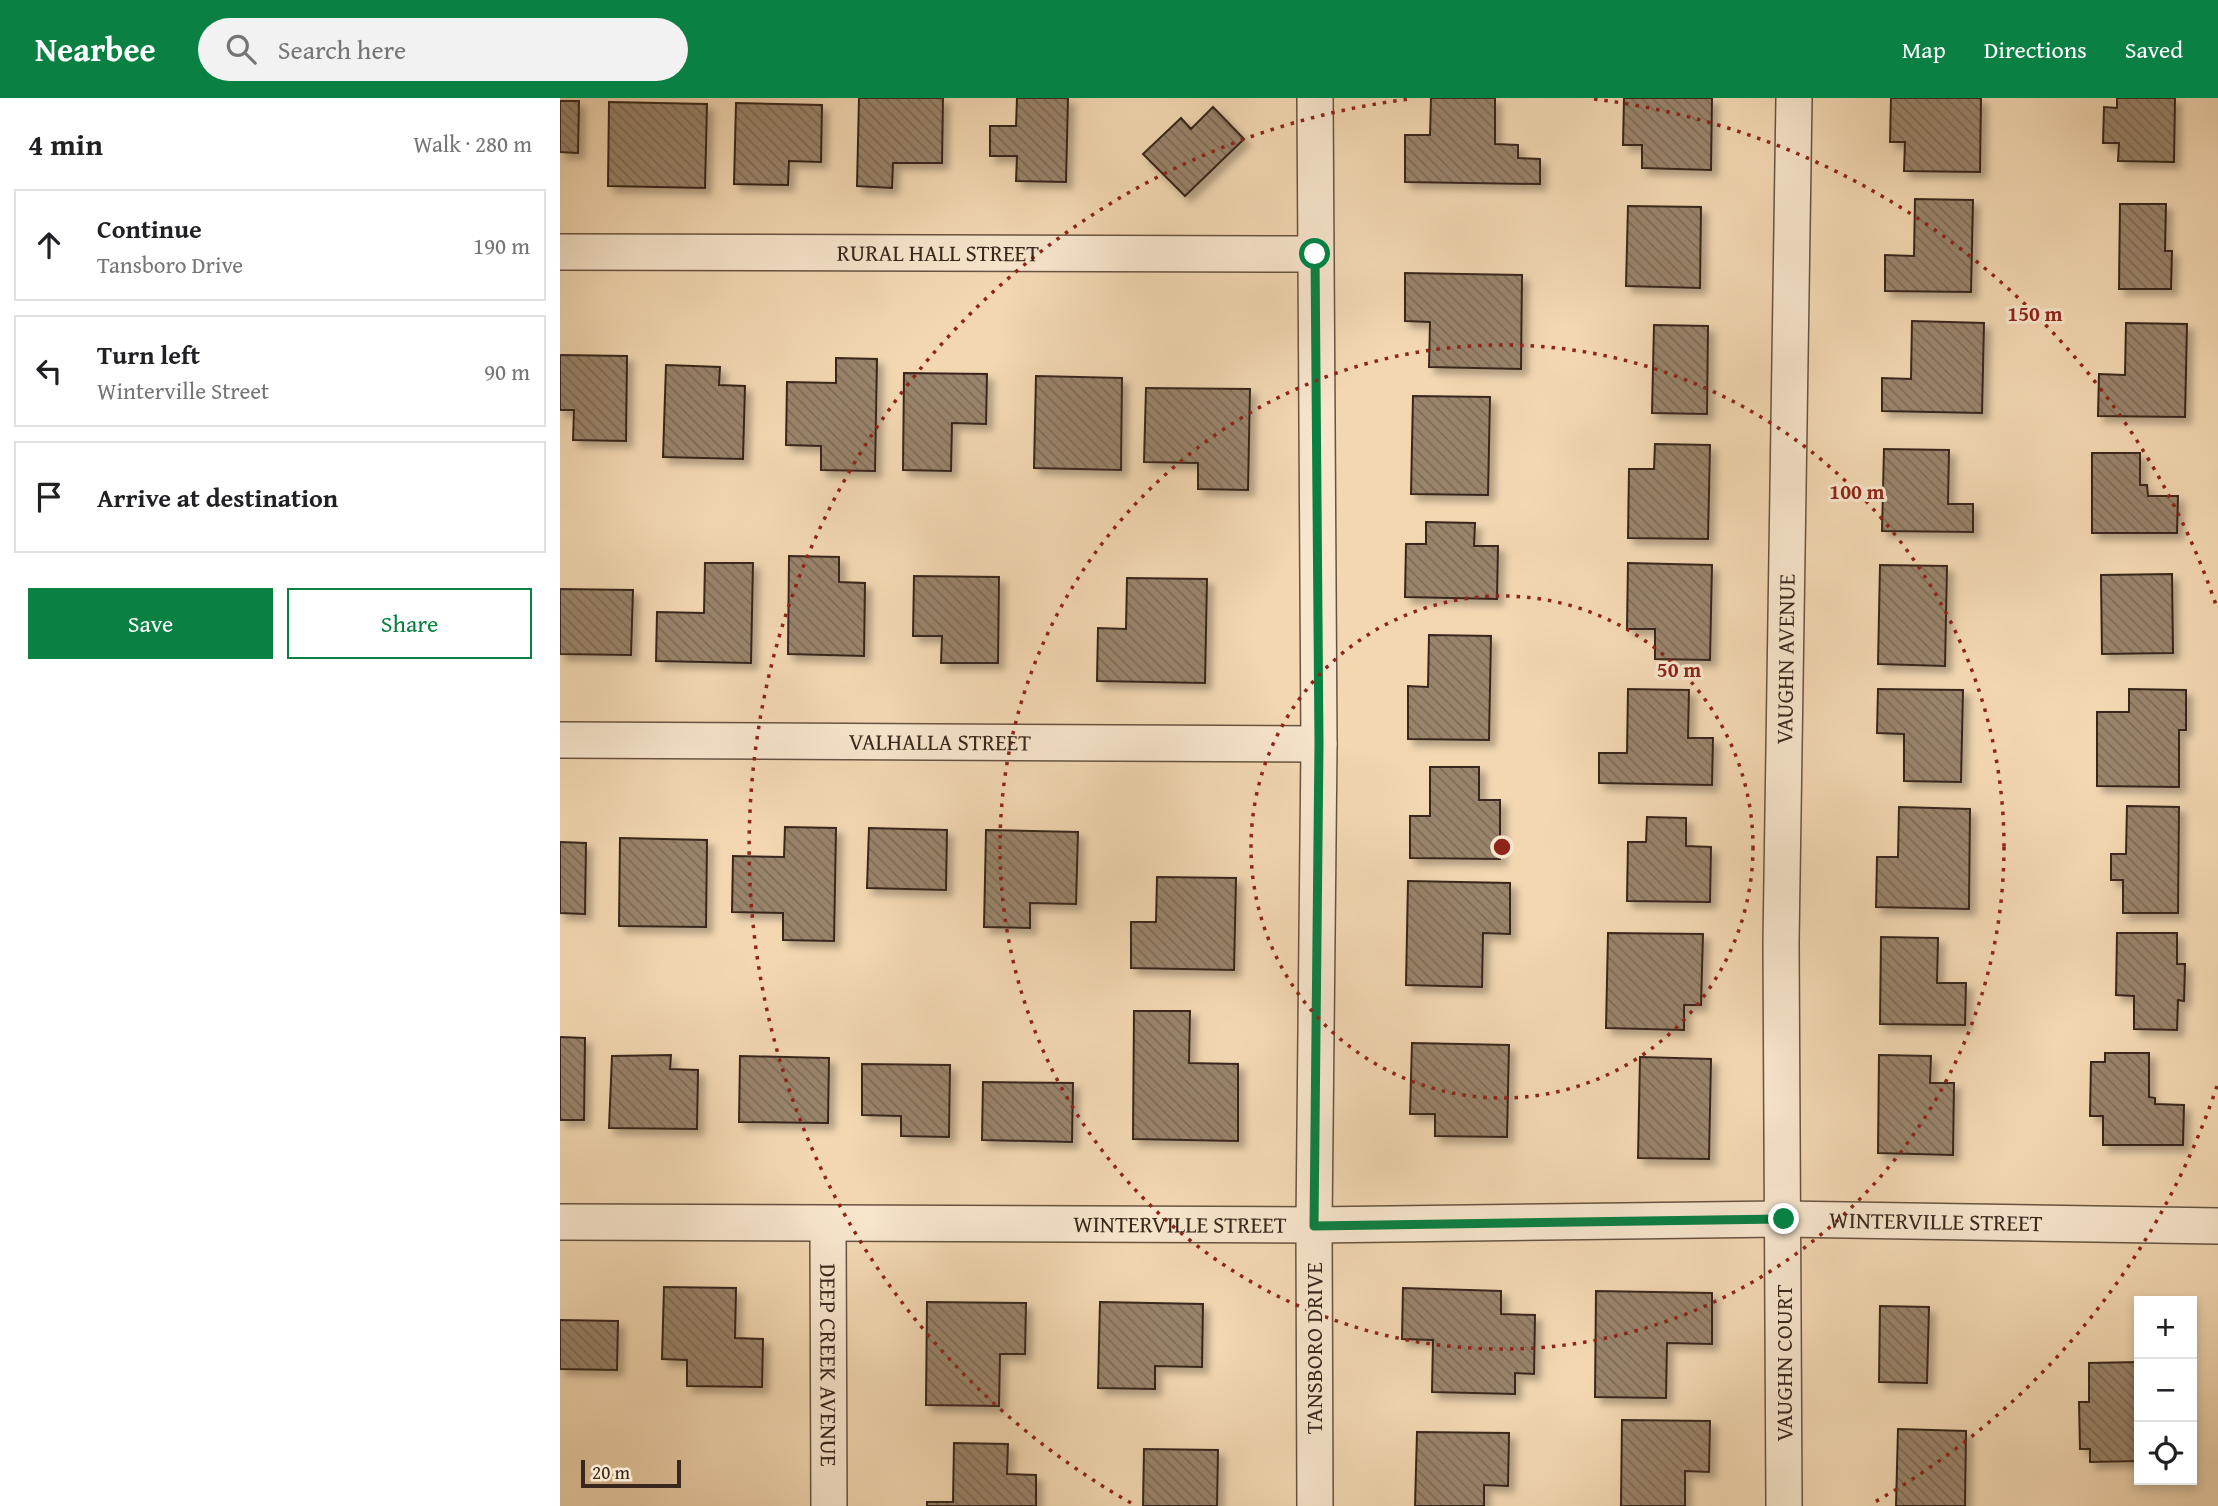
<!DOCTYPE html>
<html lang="en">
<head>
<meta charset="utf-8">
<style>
	body { margin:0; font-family:"Gentium Book Plus",serif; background:#f2f2f2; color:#202124 }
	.controls { position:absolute; right:21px; bottom:21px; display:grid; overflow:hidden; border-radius:0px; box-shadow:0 4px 10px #0003 }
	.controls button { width:63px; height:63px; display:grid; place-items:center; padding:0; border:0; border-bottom:2px solid #e0e0e0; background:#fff; color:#202124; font:35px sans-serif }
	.scale { position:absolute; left:21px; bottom:18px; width:100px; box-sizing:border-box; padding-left:7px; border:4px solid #39271d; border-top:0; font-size:19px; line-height:24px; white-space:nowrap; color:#39271d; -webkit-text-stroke:5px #f7e5cc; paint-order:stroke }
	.stop { position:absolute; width:21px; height:21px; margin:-16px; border:5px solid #0b8043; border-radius:50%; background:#fff }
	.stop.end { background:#0b8043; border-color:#fff; box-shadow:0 2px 7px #0008 }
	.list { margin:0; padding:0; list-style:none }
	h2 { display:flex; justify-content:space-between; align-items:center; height:91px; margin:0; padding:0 28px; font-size:30px }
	h2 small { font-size:23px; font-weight:400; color:#757577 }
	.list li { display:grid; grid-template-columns:46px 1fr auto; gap:21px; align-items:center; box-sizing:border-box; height:112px; margin:0 14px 14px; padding:0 14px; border:2px solid #e0e0e0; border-radius:0px }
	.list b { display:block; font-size:26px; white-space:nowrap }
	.list p { margin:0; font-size:23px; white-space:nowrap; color:#757577 }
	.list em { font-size:23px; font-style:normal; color:#757577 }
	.actions { display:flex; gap:14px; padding:21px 28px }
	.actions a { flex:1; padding:16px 0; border:2px solid #0b8043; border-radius:0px; text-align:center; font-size:24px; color:#0b8043 }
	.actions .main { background:#0b8043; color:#fff }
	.icon { flex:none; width:38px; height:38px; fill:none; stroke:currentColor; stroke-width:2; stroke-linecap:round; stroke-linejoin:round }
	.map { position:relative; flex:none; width:1658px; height:1408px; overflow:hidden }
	header { display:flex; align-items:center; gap:42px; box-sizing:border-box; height:98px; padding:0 35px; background:#0b8043; color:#fff }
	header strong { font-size:33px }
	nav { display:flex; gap:38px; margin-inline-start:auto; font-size:24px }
	.search { width:490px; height:63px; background:#f2f2f2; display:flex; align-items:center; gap:18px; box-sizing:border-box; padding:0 24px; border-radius:38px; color:#757577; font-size:26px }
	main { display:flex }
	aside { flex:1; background:#fff }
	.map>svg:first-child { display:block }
	.building { fill:url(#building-back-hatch); stroke:#39271d; stroke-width:2; filter:url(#shadow) }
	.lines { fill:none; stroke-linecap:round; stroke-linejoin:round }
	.street-casing { stroke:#675342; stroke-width:38 }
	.street { stroke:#f7e5cc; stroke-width:35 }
	.route { stroke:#0b8043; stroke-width:9 }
	.ring { fill:none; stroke:#8f2418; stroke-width:3.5; stroke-dasharray:3.5 7 }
	.labels { text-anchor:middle; stroke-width:6; stroke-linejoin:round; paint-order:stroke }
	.street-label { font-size:23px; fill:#39271d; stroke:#f7e5cc }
	.centre { fill:#8f2418; stroke:#f7e5cc; stroke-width:3.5 }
	.ring-label { font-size:21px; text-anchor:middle; font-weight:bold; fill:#8f2418; stroke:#f7e5cc; stroke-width:6; stroke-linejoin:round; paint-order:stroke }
</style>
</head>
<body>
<header>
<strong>Nearbee</strong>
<div class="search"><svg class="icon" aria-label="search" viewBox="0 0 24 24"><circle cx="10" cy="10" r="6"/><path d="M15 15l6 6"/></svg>Search here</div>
<nav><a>Map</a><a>Directions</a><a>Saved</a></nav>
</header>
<main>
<aside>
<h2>4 min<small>Walk · 280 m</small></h2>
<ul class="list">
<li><svg class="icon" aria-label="ahead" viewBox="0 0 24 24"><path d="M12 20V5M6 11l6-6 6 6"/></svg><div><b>Continue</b><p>Tansboro Drive</p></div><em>190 m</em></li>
<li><svg class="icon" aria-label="left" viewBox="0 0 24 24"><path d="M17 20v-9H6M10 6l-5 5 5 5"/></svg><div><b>Turn left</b><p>Winterville Street</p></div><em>90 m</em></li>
<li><svg class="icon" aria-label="arrive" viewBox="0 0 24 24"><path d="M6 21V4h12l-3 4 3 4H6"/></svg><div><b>Arrive at destination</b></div></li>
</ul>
<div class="actions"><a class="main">Save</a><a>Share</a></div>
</aside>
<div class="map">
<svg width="1658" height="1408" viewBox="0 0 1658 1408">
	<defs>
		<pattern id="building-back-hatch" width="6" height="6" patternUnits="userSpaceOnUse" patternTransform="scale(1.75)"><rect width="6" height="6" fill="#99836a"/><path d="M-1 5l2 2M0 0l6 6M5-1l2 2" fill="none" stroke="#7e6b57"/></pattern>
		<filter id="shadow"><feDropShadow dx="6" dy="6" stdDeviation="3.5" flood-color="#0004"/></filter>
	</defs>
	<rect width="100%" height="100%" fill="#f2d7b1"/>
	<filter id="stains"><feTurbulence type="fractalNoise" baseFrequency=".00286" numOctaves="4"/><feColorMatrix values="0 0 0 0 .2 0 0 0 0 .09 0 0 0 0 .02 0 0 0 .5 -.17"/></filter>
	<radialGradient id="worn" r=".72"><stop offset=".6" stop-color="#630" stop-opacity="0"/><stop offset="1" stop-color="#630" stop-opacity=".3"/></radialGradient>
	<path class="building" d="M 299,0 L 383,0 L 382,65 L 333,65 L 332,90 L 297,88 Z
		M 457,0 L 508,0 L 506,84 L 456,83 L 457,58 L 430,58 L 430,28 L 456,28 Z
		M 871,0 L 935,0 L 935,46 L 958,47 L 958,60 L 980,61 L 980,86 L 845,84 L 845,37 L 870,37 Z
		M 1064,0 L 1152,0 L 1151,72 L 1082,70 L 1082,47 L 1063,47 Z
		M 1331,0 L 1421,0 L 1420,74 L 1344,73 L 1345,44 L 1330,44 Z
		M 1557,0 L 1615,0 L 1614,64 L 1558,63 L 1559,45 L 1543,45 L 1544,9 L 1557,10 Z
		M 0,3 L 19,3 L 18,55 L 0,54 Z
		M 49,4 L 147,6 L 145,90 L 48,88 Z
		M 176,5 L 262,7 L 261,64 L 229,63 L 228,87 L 174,86 Z
		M 653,9 L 684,41 L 625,98 L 583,56 L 621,20 L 631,31 Z
		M 1355,101 L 1413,102 L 1411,194 L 1325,193 L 1325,157 L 1354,158 Z
		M 1560,106 L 1606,106 L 1605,153 L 1612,153 L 1611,191 L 1559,191 Z
		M 1068,108 L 1141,109 L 1140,190 L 1066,188 Z
		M 845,175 L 962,177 L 961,271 L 869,269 L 870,224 L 845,223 Z
		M 1352,223 L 1424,225 L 1422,315 L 1322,313 L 1322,280 L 1351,281 Z
		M 1566,225 L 1627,226 L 1625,319 L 1538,318 L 1539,276 L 1565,277 Z
		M 1094,227 L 1148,228 L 1147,316 L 1092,315 Z
		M 0,257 L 67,258 L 66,343 L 13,342 L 14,312 L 0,312 Z
		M 276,260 L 317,261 L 315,373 L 261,372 L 261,348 L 226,347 L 227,284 L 276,285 Z
		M 106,267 L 160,269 L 159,287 L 185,288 L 183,361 L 103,359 Z
		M 344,275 L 427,276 L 426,326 L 392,325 L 391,373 L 343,372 Z
		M 476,278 L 562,280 L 561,372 L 474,370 Z
		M 586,290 L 690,291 L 688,392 L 638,391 L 638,365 L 584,364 Z
		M 853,298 L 930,299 L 928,397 L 851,396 Z
		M 1095,346 L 1150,347 L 1148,441 L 1068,440 L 1069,371 L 1094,371 Z
		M 1324,351 L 1389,352 L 1388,406 L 1413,406 L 1413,434 L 1322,433 Z
		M 1532,355 L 1580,355 L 1580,387 L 1587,387 L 1588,398 L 1618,398 L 1617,435 L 1532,435 Z
		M 866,424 L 915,425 L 914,448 L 938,448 L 937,501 L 845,499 L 846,446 L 866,446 Z
		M 229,458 L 279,459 L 279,484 L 305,485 L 304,558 L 228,556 Z
		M 145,465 L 193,465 L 191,565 L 96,563 L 97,514 L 144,515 Z
		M 1068,465 L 1152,467 L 1150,562 L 1095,561 L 1095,531 L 1067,531 Z
		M 1320,467 L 1387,468 L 1385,568 L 1318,566 Z
		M 1612,476 L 1613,555 L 1542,556 L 1541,477 Z
		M 354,478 L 439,479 L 438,565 L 381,565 L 382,538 L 353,538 Z
		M 567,480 L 647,481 L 645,585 L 537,583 L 538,530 L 566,531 Z
		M 0,491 L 73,492 L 71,557 L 0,556 Z
		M 869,537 L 931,538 L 929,642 L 848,641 L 848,588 L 868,589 Z
		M 1068,591 L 1129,592 L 1128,640 L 1153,640 L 1152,687 L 1039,685 L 1039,655 L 1067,655 Z
		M 1318,591 L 1403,592 L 1401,684 L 1344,683 L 1344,636 L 1317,635 Z
		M 1569,591 L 1626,592 L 1626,632 L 1619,632 L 1619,689 L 1537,688 L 1537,614 L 1569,614 Z
		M 870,669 L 919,669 L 919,702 L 940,702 L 940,761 L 850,760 L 850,718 L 870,718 Z
		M 1567,708 L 1619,709 L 1618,815 L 1563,815 L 1563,782 L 1551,782 L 1551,756 L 1566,756 Z
		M 1339,709 L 1410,711 L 1409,811 L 1316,809 L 1317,759 L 1338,759 Z
		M 1087,719 L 1126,720 L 1126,748 L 1151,749 L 1150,804 L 1067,803 L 1068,744 L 1086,744 Z
		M 225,729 L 276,730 L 274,843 L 223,842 L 223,815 L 172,814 L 173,758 L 224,759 Z
		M 309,730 L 387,732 L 386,792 L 307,790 Z
		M 426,732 L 518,734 L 516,806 L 470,805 L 470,830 L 424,829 Z
		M 60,740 L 147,742 L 146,829 L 59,828 Z
		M 0,744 L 26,745 L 25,816 L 0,815 Z
		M 597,779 L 676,780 L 674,872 L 571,870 L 571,824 L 596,824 Z
		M 848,783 L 950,785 L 950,836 L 923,835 L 922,889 L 846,887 Z
		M 1048,835 L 1143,836 L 1141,907 L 1124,907 L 1124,932 L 1046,930 Z
		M 1557,835 L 1617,835 L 1617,866 L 1625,866 L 1624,903 L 1618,902 L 1617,932 L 1574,931 L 1574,898 L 1556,897 Z
		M 1321,839 L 1378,840 L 1377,885 L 1406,885 L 1405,927 L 1320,926 Z
		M 574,913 L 630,913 L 629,965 L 678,966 L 678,1043 L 573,1041 Z
		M 0,939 L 25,940 L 24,1022 L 0,1022 Z
		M 852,945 L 949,947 L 947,1039 L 875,1038 L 875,1016 L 850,1016 Z
		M 1545,955 L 1589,955 L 1589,999 L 1595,1000 L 1595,1006 L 1624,1007 L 1623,1047 L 1543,1047 L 1543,1018 L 1530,1018 L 1531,964 L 1545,964 Z
		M 111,957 L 110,971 L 138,972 L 137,1031 L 49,1030 L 52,958 Z
		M 1319,957 L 1371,958 L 1370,985 L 1394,985 L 1393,1057 L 1318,1055 Z
		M 180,958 L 269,960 L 268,1025 L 179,1024 Z
		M 1080,959 L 1151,961 L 1149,1061 L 1078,1060 Z
		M 302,966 L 390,967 L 389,1039 L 341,1038 L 341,1018 L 302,1017 Z
		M 423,984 L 513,985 L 512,1044 L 422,1042 Z
		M 104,1189 L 176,1190 L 175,1240 L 203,1241 L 202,1289 L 127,1288 L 127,1262 L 102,1261 Z
		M 843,1190 L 941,1193 L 941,1216 L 975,1217 L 974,1276 L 955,1275 L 955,1296 L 872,1294 L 873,1242 L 842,1241 Z
		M 1036,1193 L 1152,1195 L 1152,1246 L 1107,1245 L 1106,1300 L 1035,1299 Z
		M 367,1204 L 466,1205 L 465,1256 L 440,1256 L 439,1308 L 366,1307 Z
		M 540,1204 L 643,1206 L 642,1269 L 595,1268 L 595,1291 L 538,1290 Z
		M 1320,1208 L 1369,1209 L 1367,1285 L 1319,1284 Z
		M 0,1222 L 58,1223 L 57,1272 L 0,1271 Z
		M 1579,1264 L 1579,1363 L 1530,1364 L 1530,1351 L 1520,1351 L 1519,1304 L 1529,1304 L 1529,1265 Z
		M 1062,1322 L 1150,1323 L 1149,1374 L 1125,1373 L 1125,1408 L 1061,1408 Z
		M 1338,1331 L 1406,1333 L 1405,1408 L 1336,1408 Z
		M 857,1334 L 949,1335 L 948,1388 L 924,1387 L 924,1408 L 855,1408 Z
		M 394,1345 L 448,1346 L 447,1376 L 476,1377 L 476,1408 L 367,1408 L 367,1404 L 393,1404 Z
		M 584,1351 L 658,1352 L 657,1408 L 583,1408 Z"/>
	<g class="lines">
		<g class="street-casing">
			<g id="street">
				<path id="s1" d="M 0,154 L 755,156"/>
				<path id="s2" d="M 0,642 L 759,646"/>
				<path id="s3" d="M 0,1124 L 754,1127 L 1224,1121 L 1658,1128"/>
				<path id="s4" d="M 268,1127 L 269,1408"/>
				<path d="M 755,1408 L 754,1127 L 759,646 L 755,0"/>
				<path id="s5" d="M 1224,1408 L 1221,845 L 1234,0"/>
			</g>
		</g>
		<use href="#street" class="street"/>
	</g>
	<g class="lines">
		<path class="route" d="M 755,156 L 759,646 L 754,1128 L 1224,1121"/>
	</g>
	<g class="ring">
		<circle cx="942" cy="749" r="251"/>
		<circle cx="942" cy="749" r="502"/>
		<path d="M1657 988A754 754 0 0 1 1313 1405M571 1405A754 754 0 0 1 850 1M1034 1A754 754 0 0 1 1657 510"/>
	</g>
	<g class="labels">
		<g class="street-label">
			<text dy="8" stroke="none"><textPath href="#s1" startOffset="378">RURAL HALL STREET</textPath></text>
			<text dy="8" stroke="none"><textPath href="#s5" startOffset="847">VAUGHN AVENUE</textPath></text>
			<text dy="8" stroke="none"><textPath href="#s2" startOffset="380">VALHALLA STREET</textPath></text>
			<text dy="8" stroke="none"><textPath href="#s3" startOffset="1376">WINTERVILLE STREET</textPath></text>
			<text dy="8" stroke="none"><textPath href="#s3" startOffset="620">WINTERVILLE STREET</textPath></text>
			<text transform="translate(754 1250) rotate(-90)" y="8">TANSBORO DRIVE</text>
			<text transform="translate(1224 1265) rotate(-90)" y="8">VAUGHN COURT</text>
			<text dy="8" stroke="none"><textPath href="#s4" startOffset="140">DEEP CREEK AVENUE</textPath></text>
		</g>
	</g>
	<circle cx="942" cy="749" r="10" class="centre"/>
	<g class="ring-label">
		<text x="1475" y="223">150 m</text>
		<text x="1297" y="401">100 m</text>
		<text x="1119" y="579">50 m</text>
	</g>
	<rect width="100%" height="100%" filter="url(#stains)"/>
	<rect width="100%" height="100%" fill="url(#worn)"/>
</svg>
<div class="controls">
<button>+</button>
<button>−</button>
<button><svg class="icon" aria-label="locate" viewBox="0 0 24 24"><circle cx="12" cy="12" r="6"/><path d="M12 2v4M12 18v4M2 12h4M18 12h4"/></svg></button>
</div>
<div class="scale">20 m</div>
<div class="stop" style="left:755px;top:156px"></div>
<div class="stop end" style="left:1224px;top:1121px"></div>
</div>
</main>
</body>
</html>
